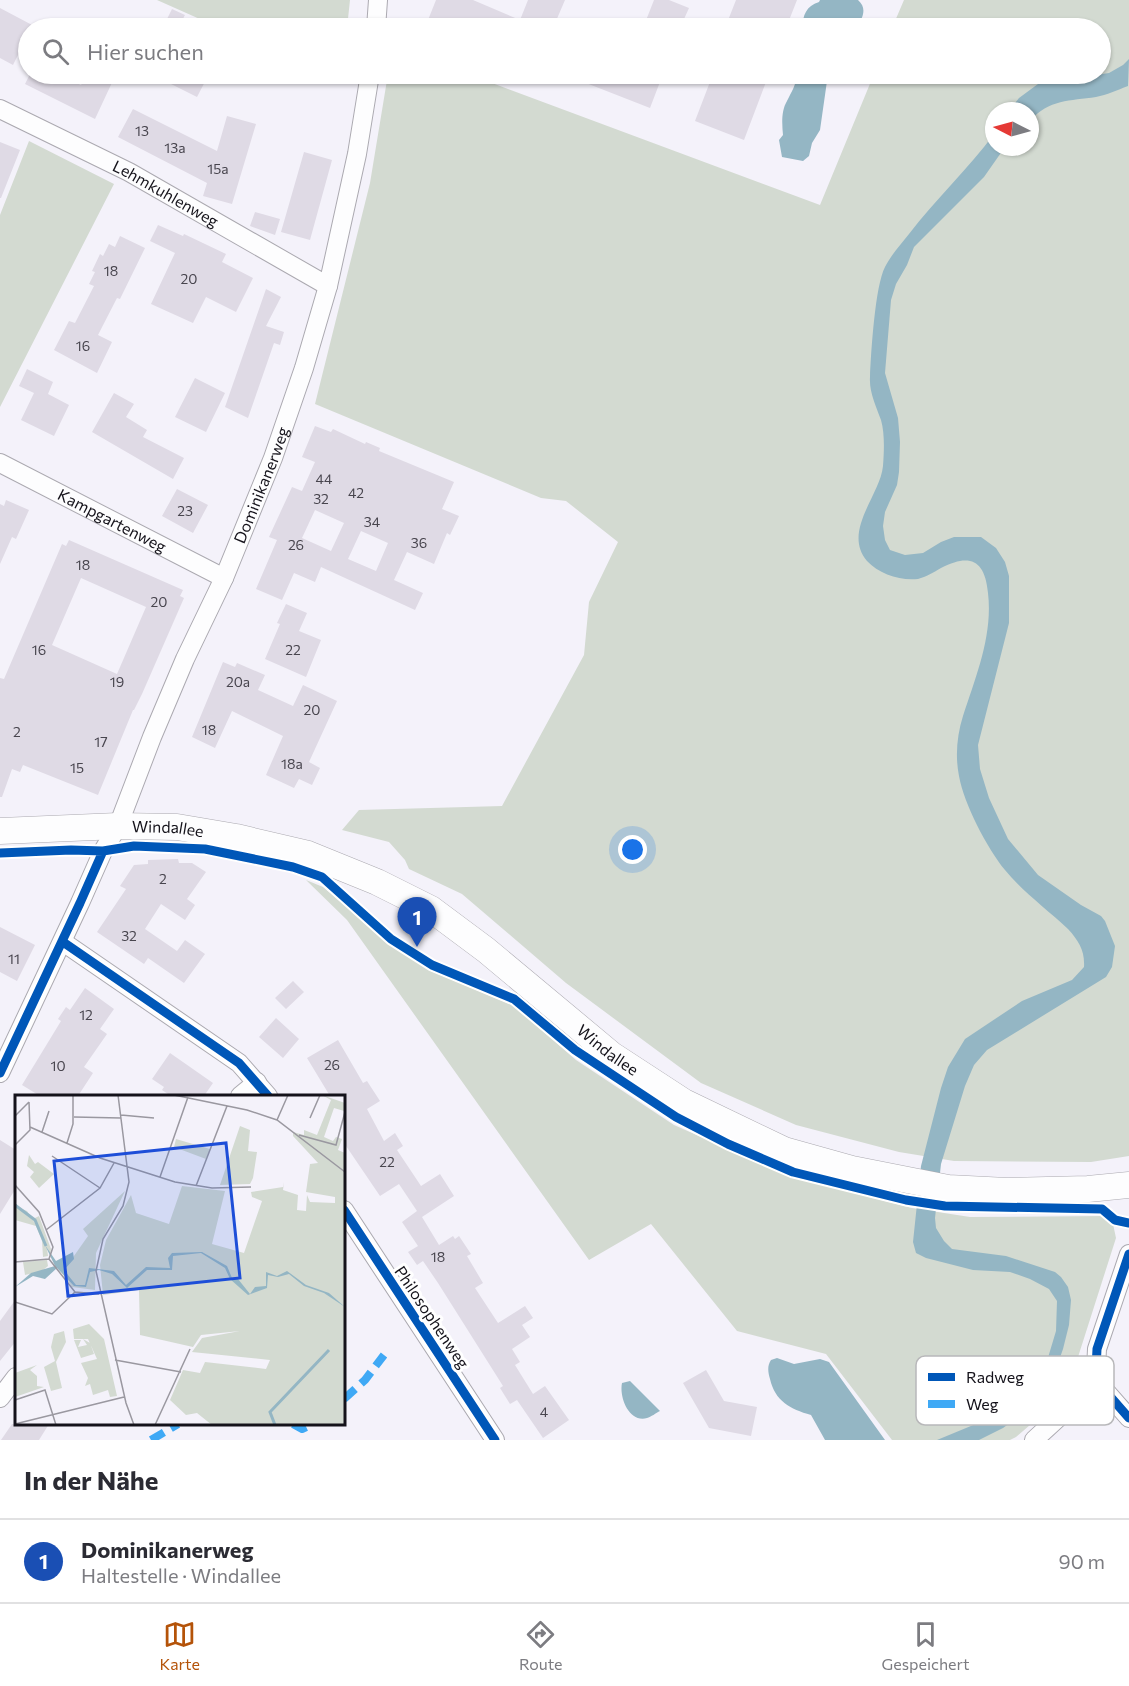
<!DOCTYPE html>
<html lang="de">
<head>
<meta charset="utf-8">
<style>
	body { margin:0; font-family:Commissioner,sans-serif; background:#f2f2f3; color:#2b2b33 }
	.compass { position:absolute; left:985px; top:102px; width:54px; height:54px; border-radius:50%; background:#fff; box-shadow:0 2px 4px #0004; rotate:276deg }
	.you { position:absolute; left:633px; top:850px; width:21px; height:21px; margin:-15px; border:4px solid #fff; border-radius:50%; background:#1a73e8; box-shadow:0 0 0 9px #1a73e833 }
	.badge { display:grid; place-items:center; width:39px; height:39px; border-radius:50%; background:#b45309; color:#fff; font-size:20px; font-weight:700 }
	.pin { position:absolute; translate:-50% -50px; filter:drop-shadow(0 2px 3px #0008) }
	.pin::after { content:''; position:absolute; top:32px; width:21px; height:18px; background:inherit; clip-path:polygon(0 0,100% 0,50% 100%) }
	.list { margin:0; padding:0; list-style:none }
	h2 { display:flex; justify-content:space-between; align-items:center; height:78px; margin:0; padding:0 24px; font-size:26px }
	h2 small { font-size:20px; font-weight:400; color:#7c7c81 }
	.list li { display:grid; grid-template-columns:39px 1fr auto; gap:18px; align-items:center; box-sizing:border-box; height:84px; padding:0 24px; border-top:2px solid #e1e1e2 }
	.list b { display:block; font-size:22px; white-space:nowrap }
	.list p { margin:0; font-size:20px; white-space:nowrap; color:#7c7c81 }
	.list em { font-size:20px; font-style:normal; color:#7c7c81 }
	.icon { flex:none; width:33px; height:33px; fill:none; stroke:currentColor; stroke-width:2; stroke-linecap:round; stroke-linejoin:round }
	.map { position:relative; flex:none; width:1129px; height:1440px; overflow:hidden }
	.search { position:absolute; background:#fff; box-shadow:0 2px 4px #0004; left:18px; right:18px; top:18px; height:66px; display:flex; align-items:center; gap:15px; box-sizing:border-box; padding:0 21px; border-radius:33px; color:#7c7c81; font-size:22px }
	.sheet { height:162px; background:#fff }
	nav { display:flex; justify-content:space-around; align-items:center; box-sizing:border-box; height:84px; border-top:2px solid #e1e1e2; background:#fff; font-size:16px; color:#7c7c81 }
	nav a { display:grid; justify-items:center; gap:3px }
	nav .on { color:#b45309 }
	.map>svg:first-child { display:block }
	.green { fill:#d3dad1; fill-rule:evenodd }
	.water { fill:#94b6c4 }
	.building { fill:#dfdae5; fill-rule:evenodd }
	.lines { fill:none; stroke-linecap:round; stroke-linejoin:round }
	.minor-casing { stroke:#aba9b0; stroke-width:20 }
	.secondary-casing { stroke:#aba9b0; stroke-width:27 }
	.minor { stroke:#fdfdfe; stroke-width:18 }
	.secondary { stroke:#fdfdfe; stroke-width:26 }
	.quiet { stroke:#3fa9f5; stroke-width:8; stroke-dasharray:15 8; stroke-linecap:butt }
	.cycleway-casing { stroke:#fff; stroke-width:13 }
	.cycleway { stroke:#0057b8; stroke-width:9 }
	.labels { text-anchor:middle; stroke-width:6; stroke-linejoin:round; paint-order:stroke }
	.number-label { font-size:14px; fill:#48454e }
	.street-label { font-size:16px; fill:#14121a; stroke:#fff }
	.inset-river { fill:none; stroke:#94b6c4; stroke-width:3 }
	.inset-road { fill:none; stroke:#9a98a0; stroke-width:1.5 }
	.view { fill:#1d4ed8; fill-opacity:0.15; stroke:#1d4ed8; stroke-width:3 }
	.inset-edge { fill:none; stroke:#14121a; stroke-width:3 }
	.key { fill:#fff; stroke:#b8b8ba; stroke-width:1.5 }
	.key-label { font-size:16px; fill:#14121a }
</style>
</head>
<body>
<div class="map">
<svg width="1129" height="1440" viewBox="0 0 1129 1440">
	<rect width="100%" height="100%" fill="#f4f2fa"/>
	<path class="green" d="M 157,0 L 350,0 L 347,28 L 220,28 Z
		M 904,0 L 1129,0 L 1129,1156 L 1091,1162 L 954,1161 L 899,1152 L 796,1125 L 701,1083 L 566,983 L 462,894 L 409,869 L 405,860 L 389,842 L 342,830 L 359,810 L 502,806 L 584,655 L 589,602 L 618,542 L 566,501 L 541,498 L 315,404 L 370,183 L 388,74 L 468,74 L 820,205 L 874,74 L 1100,74 L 1100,28 L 892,28 ZM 994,111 L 1030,111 L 1030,147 L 994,147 Z
		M 29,141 L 114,184 L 0,407 L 0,215 Z
		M 306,880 L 323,887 L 386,940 L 431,971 L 514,1006 L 576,1060 L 674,1125 L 792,1177 L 912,1208 L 970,1217 L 1103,1216 L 1113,1224 L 1116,1238 L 1071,1379 L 1058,1401 L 1016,1437 L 1010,1440 L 892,1440 L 826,1354 L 737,1331 L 651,1224 L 589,1260 L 347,920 Z"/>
	<path class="water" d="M 820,0 L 858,0 C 868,9 862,18 857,28 L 802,28 C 803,15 806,6 819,2 Z
		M 1129,59 L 1128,86 C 1117,90 1107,95 1096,97 C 1070,101 1049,99 1030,121 L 1030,111 L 1009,111 L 1019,98 L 1038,84 L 1109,73 L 1123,65 Z
		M 797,74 L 828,74 L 820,130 L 812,143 L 809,156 L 803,161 L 782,157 L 779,140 L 783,135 C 782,124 781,111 787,101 C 792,91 796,85 797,74 Z
		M 994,134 L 994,147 L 1005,147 L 984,177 L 914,247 L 907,265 L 896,284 L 891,300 L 885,373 L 898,418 L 900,442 L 899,472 L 897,485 L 885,512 L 883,526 L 885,540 L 890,550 L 905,555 L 923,553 L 941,542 L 954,537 L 981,537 L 996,548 L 1005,562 L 1009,576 L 1009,623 L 978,745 L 980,769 L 989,798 L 1008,839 L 1038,875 L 1081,905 L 1101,916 L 1105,921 L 1115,946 L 1112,967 L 1106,977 L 987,1050 L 974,1065 L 965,1086 L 941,1164 L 935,1218 L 936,1228 L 944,1241 L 952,1249 L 1006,1256 L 1055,1272 L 1061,1277 L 1068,1287 L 1071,1300 L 1069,1325 L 1063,1349 L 1050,1386 L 1042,1400 L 1003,1428 L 979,1440 L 937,1440 L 1012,1409 L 1035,1390 L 1044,1371 L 1056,1331 L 1057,1301 L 1049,1289 L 1030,1279 L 1010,1272 L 973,1270 L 926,1258 L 916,1253 L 913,1242 L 921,1166 L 941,1088 L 948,1067 L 965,1039 L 1022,1001 L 1072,980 L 1084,967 C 1085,951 1079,941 1068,929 C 1048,910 1023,892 1005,870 C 987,848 964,804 959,776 C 955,756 957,735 963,716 C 976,676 993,635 988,593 C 985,560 970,553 941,568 C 934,572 926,577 918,579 C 900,581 879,574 867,561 C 842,531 880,496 883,466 C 884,452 885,434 881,420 C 876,406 869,392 870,377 C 871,353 875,286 885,267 C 891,255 901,244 909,234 C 936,199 968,169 994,134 Z
		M 777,1358 L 794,1364 L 820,1359 L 829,1362 L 885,1440 L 825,1440 L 811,1415 C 790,1409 775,1401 770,1379 C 768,1372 767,1366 771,1360 Z
		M 630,1381 L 660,1411 C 656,1413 651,1417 647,1418 C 629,1423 619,1397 622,1383 Z"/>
	<path class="building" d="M 436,0 L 473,0 L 520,20 L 528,0 L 565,0 L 553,28 L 449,28 L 428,20 Z
		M 654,0 L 669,0 L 689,8 L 680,28 L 643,28 Z
		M 736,0 L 797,0 L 786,28 L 725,28 Z
		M 0,8 L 34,26 L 32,28 L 28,28 L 28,35 L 13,65 L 0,58 Z
		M 172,9 L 185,15 L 178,28 L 164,25 Z
		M 30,74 L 56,74 L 81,85 L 87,74 L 116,74 L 95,119 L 25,84 Z
		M 151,74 L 209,74 L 197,97 Z
		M 563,74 L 663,74 L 650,108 Z
		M 713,74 L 769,74 L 744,140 L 695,121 Z
		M 133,109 L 217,151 L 227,116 L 256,124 L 232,204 L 203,196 L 207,183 L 118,137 Z
		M 0,142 L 20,150 L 1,198 L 0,198 Z
		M 304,152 L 332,160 L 310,240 L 281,232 Z
		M 255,212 L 280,219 L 275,235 L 250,226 Z
		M 158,225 L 183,236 L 184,234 L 226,254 L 222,262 L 253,278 L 236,312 L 206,297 L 193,323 L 151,304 L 175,253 L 150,241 Z
		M 120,236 L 145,248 L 120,299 L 117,298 L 98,335 L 112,342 L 97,373 L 54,350 L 69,321 L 75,323 L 94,286 L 89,284 L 95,272 L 92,271 L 100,254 L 103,256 L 109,244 L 115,247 Z
		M 266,289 L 281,297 L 266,326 L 284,332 L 280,345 L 274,343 L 248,418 L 225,407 Z
		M 27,369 L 53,382 L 48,394 L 69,405 L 54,436 L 21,420 L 34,393 L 19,386 Z
		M 195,378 L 225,393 L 206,432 L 175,417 Z
		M 114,393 L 134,404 L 126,417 L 147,430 L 143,437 L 184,458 L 173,479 L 92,432 Z
		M 315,426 L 331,432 L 333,429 L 365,444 L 366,442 L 380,448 L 379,451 L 454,482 L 442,509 L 459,516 L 450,535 L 447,533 L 434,564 L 407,552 L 394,580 L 423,593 L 415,610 L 321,567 L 315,582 L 294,573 L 282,600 L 256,589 L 277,540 L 269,537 L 292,487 L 302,491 L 315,462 L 302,457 ZM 315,510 L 344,523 L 331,551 L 302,538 ZM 361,531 L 388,543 L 376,571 L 348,559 Z
		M 177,489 L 208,505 L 193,533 L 162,516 Z
		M 6,500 L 29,510 L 16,539 L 12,537 L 0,564 L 0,504 L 4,506 Z
		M 69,540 L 183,590 L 180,596 L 184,598 L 142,694 L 134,710 L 133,710 L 98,795 L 23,765 L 20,772 L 12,769 L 2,797 L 0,797 L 0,678 L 4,679 L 62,544 L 66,546 ZM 81,578 L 146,607 L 117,674 L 52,645 Z
		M 286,604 L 307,613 L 299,631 L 321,640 L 306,677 L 265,659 L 280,624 L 277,623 Z
		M 223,662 L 235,667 L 237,663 L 265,675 L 258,690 L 293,706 L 303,685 L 337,701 L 309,762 L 320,768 L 312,785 L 299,779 L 294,788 L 266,775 L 283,736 L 232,711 L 215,748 L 192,737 Z
		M 178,859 L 179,863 L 192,863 L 206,872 L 187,899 L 195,905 L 185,920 L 161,904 L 145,929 L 177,951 L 185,940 L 205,954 L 184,983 L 148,958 L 144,964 L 97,932 L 126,889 L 120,886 L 134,865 L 148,864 L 148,860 Z
		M 0,927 L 35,945 L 17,981 L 0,972 Z
		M 293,981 L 304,992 L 286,1009 L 275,998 Z
		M 85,988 L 114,1009 L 100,1029 L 107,1034 L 84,1067 L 93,1073 L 78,1096 L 40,1096 L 22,1085 L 61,1021 L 58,1019 L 66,1007 L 70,1010 Z
		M 276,1018 L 299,1039 L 283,1058 L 259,1037 Z
		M 338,1040 L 363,1083 L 367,1081 L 380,1101 L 367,1109 L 384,1141 L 395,1133 L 403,1146 L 397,1150 L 421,1186 L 440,1174 L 454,1196 L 422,1217 L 439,1245 L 453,1236 L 455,1239 L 459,1236 L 471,1254 L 467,1256 L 483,1283 L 475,1288 L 498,1323 L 525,1306 L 533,1318 L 522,1325 L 530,1337 L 512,1349 L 520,1362 L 515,1365 L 533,1394 L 545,1386 L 569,1420 L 543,1438 L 517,1400 L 510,1404 L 500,1388 L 503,1386 L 438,1283 L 423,1261 L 417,1265 L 408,1252 L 418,1246 L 402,1222 L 417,1211 L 399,1184 L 380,1196 L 344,1143 L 344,1096 L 330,1096 L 307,1058 Z
		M 170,1053 L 213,1083 L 204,1096 L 171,1096 L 162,1090 L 164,1087 L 152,1079 Z
		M 0,1140 L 16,1150 L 16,1188 L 0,1214 Z
		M 16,1299 L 16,1341 L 0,1361 L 0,1321 Z
		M 706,1370 L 724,1401 L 757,1407 L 751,1436 L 709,1428 L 683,1383 Z
		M 12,1424 L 49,1424 L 39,1440 L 1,1440 Z"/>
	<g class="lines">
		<g class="minor-casing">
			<g id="minor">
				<path d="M 376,28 L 378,0"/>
				<path id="s1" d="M 0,109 L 129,172 L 328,286"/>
				<path id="s2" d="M 0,463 L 224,578"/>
				<path d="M 63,942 L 239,1063 L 268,1096"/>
				<path id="s3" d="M 0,1073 L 80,903 L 103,851 L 118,826 L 152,737 L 185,659 L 224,578 L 273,458 L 304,368 L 328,286 L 357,154 L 370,74"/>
				<path d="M 240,1096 L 257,1082"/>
				<path d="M 344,1210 L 495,1440"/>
				<path d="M 1129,1254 L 1097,1349 L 1096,1369 L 1101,1386 L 1129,1418"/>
				<path d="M 0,1398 L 16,1377"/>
				<path d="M 1034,1440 L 1070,1407 L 1101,1386"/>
			</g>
		</g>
		<g class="secondary-casing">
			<g id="secondary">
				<path id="s4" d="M 0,831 L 118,826 L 177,827 L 236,837 L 308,854 L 377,882 L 431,909 L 486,950 L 612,1055 L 684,1102 L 784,1150 L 852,1169 L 948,1188 L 1007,1191 L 1088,1189 L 1129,1185"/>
			</g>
		</g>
		<use href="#minor" class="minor"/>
		<use href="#secondary" class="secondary"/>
		<path class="quiet" d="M 344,1399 L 365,1380 L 384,1355
			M 293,1424 L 302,1429 L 313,1424
			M 151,1440 L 178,1424"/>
		<g class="cycleway-casing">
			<path id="cycleway" d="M 0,853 L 71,850 L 103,851 L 134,846 L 205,849 L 293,867 L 322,877 L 391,939 L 432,965 L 514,999 L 575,1050 L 676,1117 L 728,1144 L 793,1172 L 906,1200 L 945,1206 L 1102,1209 L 1115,1220 L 1129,1223
				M 63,942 L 239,1063 L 268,1096
				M 0,1073 L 80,903 L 103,851
				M 344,1210 L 495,1440
				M 1129,1254 L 1097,1349 L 1096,1369 L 1101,1386 L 1129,1418"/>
		</g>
		<use href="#cycleway" class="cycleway"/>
	</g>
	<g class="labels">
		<g class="number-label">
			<text x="142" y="136">13</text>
			<text x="175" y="153">13a</text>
			<text x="218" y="174">15a</text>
			<text x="111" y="276">18</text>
			<text x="189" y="284">20</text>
			<text x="83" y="351">16</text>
			<text x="324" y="484">44</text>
			<text x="356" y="498">42</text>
			<text x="321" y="504">32</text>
			<text x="185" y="516">23</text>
			<text x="372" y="527">34</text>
			<text x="419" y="548">36</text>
			<text x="296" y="550">26</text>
			<text x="83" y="570">18</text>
			<text x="159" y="607">20</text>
			<text x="39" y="655">16</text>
			<text x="293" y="655">22</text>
			<text x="117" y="687">19</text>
			<text x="238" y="687">20a</text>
			<text x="312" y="715">20</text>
			<text x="209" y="735">18</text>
			<text x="17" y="737">2</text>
			<text x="101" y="747">17</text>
			<text x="292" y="769">18a</text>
			<text x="77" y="773">15</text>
			<text x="163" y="884">2</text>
			<text x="129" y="941">32</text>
			<text x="14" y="964">11</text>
			<text x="86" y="1020">12</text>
			<text x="332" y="1070">26</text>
			<text x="58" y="1071">10</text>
			<text x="387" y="1167">22</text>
			<text x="438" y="1262">18</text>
			<text x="544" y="1417">4</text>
		</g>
		<g class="street-label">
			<text dy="6" stroke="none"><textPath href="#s1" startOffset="186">Lehmkuhlenweg</textPath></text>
			<text dy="6" stroke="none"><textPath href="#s3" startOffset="644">Dominikanerweg</textPath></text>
			<text dy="6" stroke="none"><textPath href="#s2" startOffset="126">Kampgartenweg</textPath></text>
			<text dy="6" stroke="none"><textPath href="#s4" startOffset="168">Windallee</textPath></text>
			<text dy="6" stroke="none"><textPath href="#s4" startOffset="672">Windallee</textPath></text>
			<text transform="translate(432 1317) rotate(56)" y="6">Philosophenweg</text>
		</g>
	</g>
	<g transform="translate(15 1095)">
		<rect width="330" height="330" fill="#f4f2fa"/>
		<path d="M 307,0 L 330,8 L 329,16 L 319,13 L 309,42 L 318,46 L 321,42 L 327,44 L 323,55 L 330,58 L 330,330 L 197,330 L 182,318 L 171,320 L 155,305 L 168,275 L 185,278 L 190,267 L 251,274 L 255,265 L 177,257 L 187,243 L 225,236 L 186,240 L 178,252 L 125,240 L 124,195 L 88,200 L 85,170 L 91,145 L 116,100 L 121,118 L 154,129 L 167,91 L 210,96 L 197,149 L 229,158 L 247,106 L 237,102 L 236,97 L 268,92 L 269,87 L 268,95 L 283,100 L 282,115 L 291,116 L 292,100 L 295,107 L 320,108 L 320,102 L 291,97 L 295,69 L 303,68 L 278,41 L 278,37 L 289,40 L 289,35 L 302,40 L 316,5 ZM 225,31 L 235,35 L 233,56 L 242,57 L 238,83 L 235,89 L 205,90 ZM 161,44 L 195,54 L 191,64 L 159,52 ZM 14,60 L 20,69 L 23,67 L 39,79 L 24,93 L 15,82 L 19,77 L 12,71 ZM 110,96 L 81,158 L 80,195 L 57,192 L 47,178 L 73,141 L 68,134 ZM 0,111 L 12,116 L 22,131 L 20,123 L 24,121 L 36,154 L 35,160 L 32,153 L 33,161 L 28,162 L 27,146 L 21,131 L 0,125 ZM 32,165 L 33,171 L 27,176 L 10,180 L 8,167 ZM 74,229 L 89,244 L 102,301 L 95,302 L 93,295 L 78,300 L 75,289 L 70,291 L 73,283 L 66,268 L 82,264 L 73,244 L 59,244 L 58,234 ZM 49,236 L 51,247 L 41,267 L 47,293 L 36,296 L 29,272 L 40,266 L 36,252 L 39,239 ZM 68,244 L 75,248 L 79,259 L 66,263 L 59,245 L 66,245 L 63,252 L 72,250 ZM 22,270 L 15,275 L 22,281 L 22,291 L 29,292 L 0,302 L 0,278 Z" fill="#d3dad1"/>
		<path d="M 30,150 L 41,166 L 58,157 L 59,164 L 49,175 L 61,190 L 70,190 L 74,173 L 99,176 L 111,190 L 131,172 L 155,173 L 153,163 L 157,158 L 187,157 L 212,171 L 217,183 L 223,184 L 235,199 L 240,192 L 251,191 L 251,177 L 262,181 L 272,176 L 291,190 L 314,198 L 330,212 L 309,198 L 289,191 L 274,179 L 263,182 L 253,180 L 252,193 L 233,200 L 215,184 L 210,173 L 186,158 L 158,161 L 157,175 L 132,175 L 112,193 L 97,179 L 84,175 L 75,177 L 71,192 L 59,191 L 42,173 L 30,184 L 18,181 L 0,192 L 16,178 L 40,171 Z" fill="#94b6c4"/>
		<path class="inset-river" d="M 0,110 L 20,125 L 31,151M 260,330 L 255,317 L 314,255"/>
		<path class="inset-road" d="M 103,0 L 114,87 L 108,111 L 88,144 L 81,176 L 111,308 L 119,330M 159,0 L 232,15 L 262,25 L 330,77M 106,20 L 139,23M 0,21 L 14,7M 59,22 L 106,23M 295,23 L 305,0M 262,25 L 273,0M 15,32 L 85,63 L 160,87 L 197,93 L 236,92M 27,37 L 34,16M 284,40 L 321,50 L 330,17M 52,48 L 58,29 L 58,0M 0,50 L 15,35 L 14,7M 37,61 L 85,93M 145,82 L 173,2M 0,90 L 24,117 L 38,152 L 34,164M 181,91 L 212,11M 31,135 L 85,93 L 99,68M 34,164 L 60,197M 0,167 L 34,164M 0,207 L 37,219 L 60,197 L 84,199M 100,265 L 166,277M 0,305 L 30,295 L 41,330M 0,329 L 109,302M 140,330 L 175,254"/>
		<path class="view" d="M 211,48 L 225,183 L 53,201 L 39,66 Z"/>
		<rect width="330" height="330" class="inset-edge"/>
	</g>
	<rect x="916" y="1356" width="198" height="69" rx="9" class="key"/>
	<rect x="928" y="1373" width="27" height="8" fill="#0057b8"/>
	<rect x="928" y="1400" width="27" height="8" fill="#3fa9f5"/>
	<g class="key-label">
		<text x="966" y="1383">Radweg</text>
		<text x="966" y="1410">Weg</text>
	</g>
</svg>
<svg class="compass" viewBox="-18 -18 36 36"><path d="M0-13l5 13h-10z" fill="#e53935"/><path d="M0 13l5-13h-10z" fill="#7c7c81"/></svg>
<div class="you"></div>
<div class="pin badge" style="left:417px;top:947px;background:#1a4fb4">1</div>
<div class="search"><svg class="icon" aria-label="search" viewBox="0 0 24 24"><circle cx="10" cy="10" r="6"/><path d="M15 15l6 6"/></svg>Hier suchen</div>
</div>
<section class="sheet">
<h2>In der Nähe<small></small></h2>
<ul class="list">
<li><span class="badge" style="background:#1a4fb4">1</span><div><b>Dominikanerweg</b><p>Haltestelle · Windallee</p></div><em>90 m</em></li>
</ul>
</section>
<nav>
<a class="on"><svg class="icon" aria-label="map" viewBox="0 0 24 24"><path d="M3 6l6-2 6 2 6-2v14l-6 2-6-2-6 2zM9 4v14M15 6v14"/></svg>Karte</a>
<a><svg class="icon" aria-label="directions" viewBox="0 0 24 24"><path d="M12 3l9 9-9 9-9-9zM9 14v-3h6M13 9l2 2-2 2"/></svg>Route</a>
<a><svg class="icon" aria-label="saved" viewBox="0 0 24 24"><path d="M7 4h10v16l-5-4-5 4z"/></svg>Gespeichert</a>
</nav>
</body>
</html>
